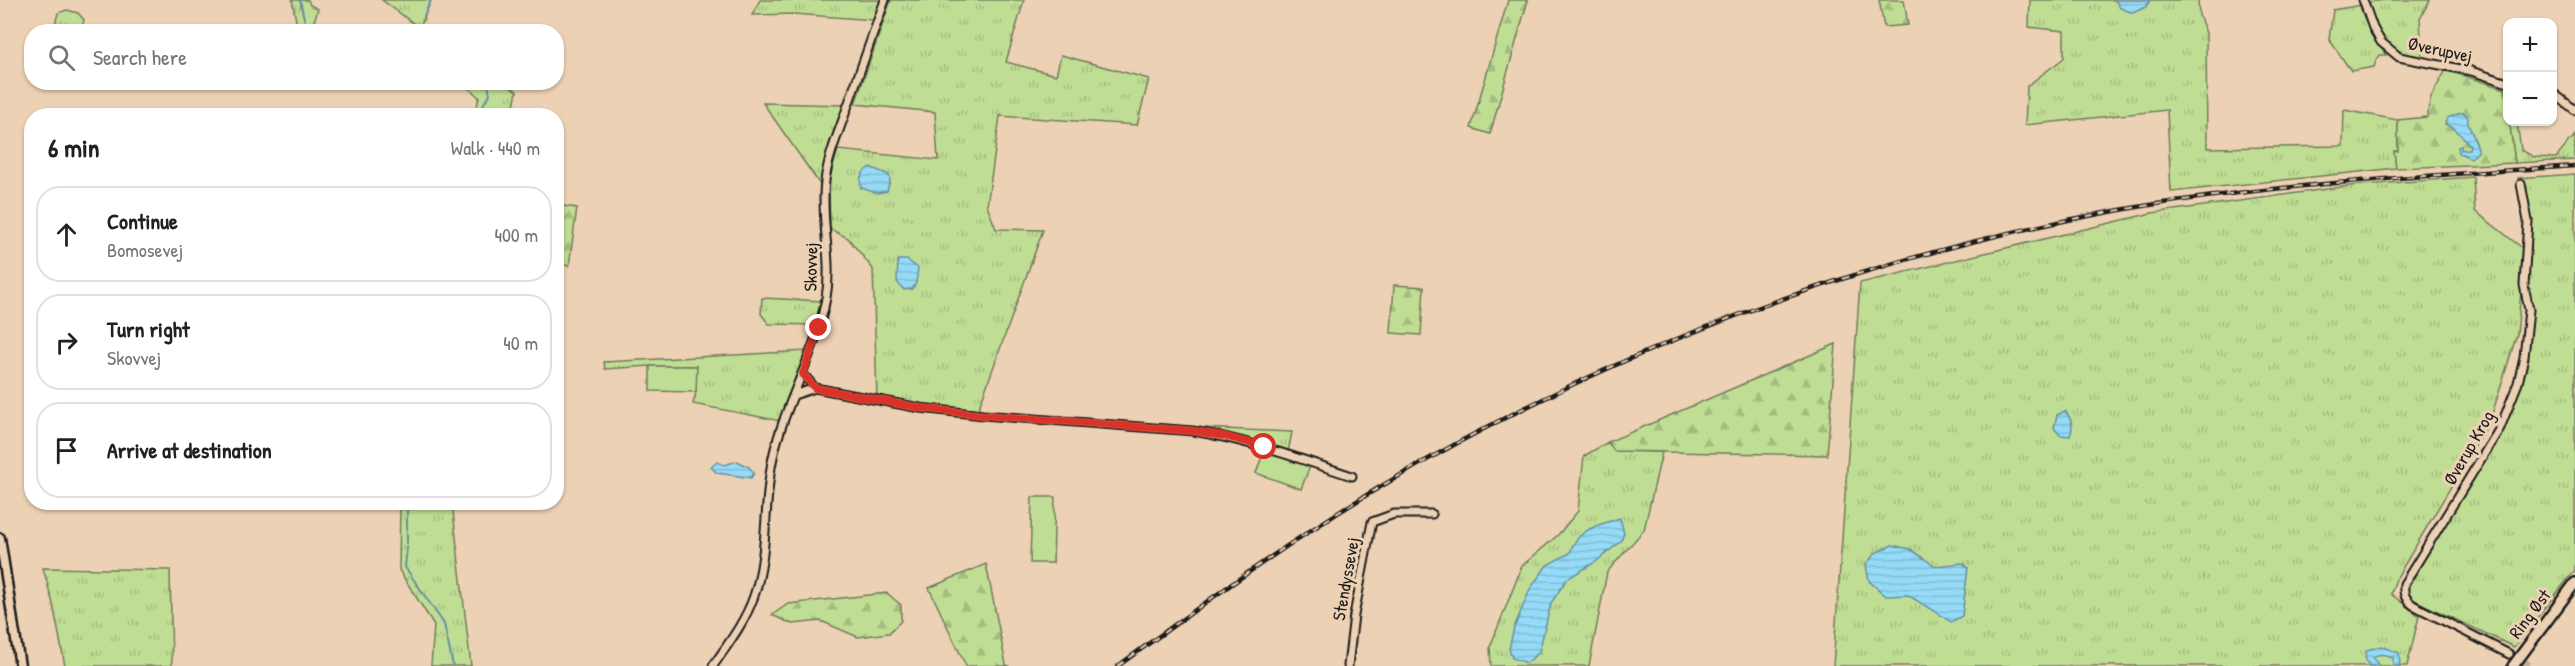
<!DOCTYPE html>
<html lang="en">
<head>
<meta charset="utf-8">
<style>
	body { margin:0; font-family:"Patrick Hand",sans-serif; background:#f6f6f6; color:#202124 }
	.controls { position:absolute; right:18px; top:18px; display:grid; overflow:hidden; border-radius:12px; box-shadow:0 2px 4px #0004 }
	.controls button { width:54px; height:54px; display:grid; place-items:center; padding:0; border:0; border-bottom:2px solid #e0e0e0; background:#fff; color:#202124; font:30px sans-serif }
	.stop { position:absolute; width:18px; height:18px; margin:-14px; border:4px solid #d93025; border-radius:50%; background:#fff }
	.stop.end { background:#d93025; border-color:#fff; box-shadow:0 2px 6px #0008 }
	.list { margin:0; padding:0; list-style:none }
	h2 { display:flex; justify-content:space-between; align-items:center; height:78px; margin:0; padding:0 24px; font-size:26px }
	h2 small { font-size:20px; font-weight:400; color:#757577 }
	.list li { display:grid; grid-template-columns:39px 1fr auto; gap:18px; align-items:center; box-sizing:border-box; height:96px; margin:0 12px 12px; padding:0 12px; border:2px solid #e0e0e0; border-radius:24px }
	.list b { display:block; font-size:22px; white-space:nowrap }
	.list p { margin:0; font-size:20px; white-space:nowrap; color:#757577 }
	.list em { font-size:20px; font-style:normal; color:#757577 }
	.icon { flex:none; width:33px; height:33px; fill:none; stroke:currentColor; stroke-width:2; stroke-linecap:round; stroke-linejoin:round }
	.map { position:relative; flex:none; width:2575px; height:666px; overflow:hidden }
	.search { position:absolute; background:#fff; box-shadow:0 2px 4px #0004; left:24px; top:24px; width:540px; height:66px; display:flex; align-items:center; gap:15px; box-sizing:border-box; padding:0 21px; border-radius:24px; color:#757577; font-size:22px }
	.panel { position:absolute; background:#fff; box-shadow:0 2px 4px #0004; left:24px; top:108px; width:540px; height:402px; border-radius:24px }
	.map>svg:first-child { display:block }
	.grass { fill:url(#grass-tufts); stroke:#6e7c58; stroke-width:1.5 }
	.forest { fill:url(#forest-firs); stroke:#6e7c58; stroke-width:1.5 }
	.park { fill:#c0dd94; stroke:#6e7c58; stroke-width:1.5 }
	.water { fill:url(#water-rules); stroke:#658f9f; stroke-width:1.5 }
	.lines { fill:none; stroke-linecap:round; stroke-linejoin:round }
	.stream { stroke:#658f9f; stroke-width:2 }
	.minor-tunnel { stroke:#c3ad96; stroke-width:7; stroke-dasharray:7 3.5; stroke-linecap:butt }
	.minor-casing { stroke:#1c1c1c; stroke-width:11 }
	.tertiary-casing { stroke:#1c1c1c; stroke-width:13 }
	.secondary-casing { stroke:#1c1c1c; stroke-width:14 }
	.minor { stroke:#edd1b4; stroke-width:7 }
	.tertiary { stroke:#edd1b4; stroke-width:8 }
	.secondary { stroke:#edd1b4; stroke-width:9 }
	.rail-casing { stroke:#1c1c1c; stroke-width:4.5 }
	.rail { stroke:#edd1b4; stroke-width:2; stroke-dasharray:7; stroke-linecap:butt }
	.route { stroke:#d93025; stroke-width:8 }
	.labels { text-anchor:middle; stroke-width:6; stroke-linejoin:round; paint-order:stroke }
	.street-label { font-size:18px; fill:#1c1c1c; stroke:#edd1b4 }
</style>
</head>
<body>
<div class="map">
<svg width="2575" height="666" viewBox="0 0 2575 666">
	<defs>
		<pattern id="grass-tufts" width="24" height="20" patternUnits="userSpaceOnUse" patternTransform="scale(1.5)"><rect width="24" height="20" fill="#c0dd94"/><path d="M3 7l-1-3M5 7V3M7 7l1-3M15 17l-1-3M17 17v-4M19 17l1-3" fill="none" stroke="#a4bd7f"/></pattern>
		<pattern id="forest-firs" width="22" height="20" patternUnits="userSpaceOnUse" patternTransform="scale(1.5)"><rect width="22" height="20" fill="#c0dd94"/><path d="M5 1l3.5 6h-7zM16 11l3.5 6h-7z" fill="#a4bd7f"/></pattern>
		<pattern id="water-rules" width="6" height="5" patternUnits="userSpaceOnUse" patternTransform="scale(1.5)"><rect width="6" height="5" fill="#95dbf7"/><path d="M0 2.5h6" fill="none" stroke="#80bbd3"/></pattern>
	</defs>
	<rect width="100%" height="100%" fill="#edd1b4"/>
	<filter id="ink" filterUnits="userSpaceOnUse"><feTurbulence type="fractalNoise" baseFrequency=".0167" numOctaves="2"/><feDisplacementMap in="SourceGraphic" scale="12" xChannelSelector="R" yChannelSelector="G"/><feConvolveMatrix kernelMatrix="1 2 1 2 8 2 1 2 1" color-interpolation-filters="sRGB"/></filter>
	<g filter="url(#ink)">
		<path class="grass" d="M 292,0 L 308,0 L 310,5 L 318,9 L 311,31 L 298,31 Z
			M 382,0 L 431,0 L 420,28 Z
			M 760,0 L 881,0 L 874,20 L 794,14 L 752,15 Z
			M 891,0 L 1024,0 L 1006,62 L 1056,75 L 1061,55 L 1149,79 L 1137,125 L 1000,116 L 987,206 L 996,229 L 1043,230 L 978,410 L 923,405 L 877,398 L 873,269 L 848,238 L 830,229 L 829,180 L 838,150 L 938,160 L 935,112 L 855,104 Z
			M 2030,0 L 2198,0 L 2199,15 L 2206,33 L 2207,148 L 2343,146 L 2344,110 L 2398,120 L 2398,151 L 2394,151 L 2396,168 L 2171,192 L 2167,110 L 2025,125 L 2027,86 L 2064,58 L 2064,31 L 2029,27 Z
			M 2386,0 L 2430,0 L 2420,18 L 2422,58 C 2381,50 2382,37 2368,2 Z
			M 2361,5 L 2369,30 L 2386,55 L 2380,55 L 2376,61 L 2374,67 L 2351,71 L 2329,39 L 2333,10 Z
			M 67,10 L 78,13 L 84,20 L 81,31 L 56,31 L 54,28 L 58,13 Z
			M 462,83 L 504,83 L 517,91 L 512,115 L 475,115 L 479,97 Z
			M 763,103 L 845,105 L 821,186 Z
			M 2509,122 L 2517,122 L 2521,150 L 2534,157 L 2556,158 L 2575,135 L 2575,160 L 2515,163 Z
			M 2575,174 L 2575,570 L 2514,647 L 2410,598 L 2408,592 L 2409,585 L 2495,443 L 2512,411 L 2521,384 L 2527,350 L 2527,284 L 2530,239 L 2518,178 Z
			M 2473,177 L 2475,211 L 2525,250 L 2517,334 L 2490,421 L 2396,579 L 2391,594 L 2419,616 L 2407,666 L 1833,666 L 1860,283 L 2152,213 L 2349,186 Z
			M 762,298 L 823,301 L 816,325 L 769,324 L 761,314 Z
			M 808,351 L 781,421 L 693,404 L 696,392 L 696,366 L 650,366 L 605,369 L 604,362 Z
			M 1180,427 L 1292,432 L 1288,453 Z
			M 1608,442 L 1614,451 L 1662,452 L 1644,530 L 1607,572 L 1589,666 L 1491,666 L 1490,647 L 1522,566 L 1558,535 L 1578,511 L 1584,456 Z
			M 400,503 L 452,503 L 471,666 L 431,666 L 434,625 L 399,570 Z
			M 43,568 L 170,570 L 172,666 L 65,666 L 53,604 Z"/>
		<path class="forest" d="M 1508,0 L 1528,0 L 1490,134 L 1471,128 Z
			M 1879,0 L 1904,0 L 1908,25 L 1884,27 Z
			M 2446,70 L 2505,89 L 2515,163 L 2396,168 L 2394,151 L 2398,151 L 2398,120 L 2427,117 L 2431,97 Z
			M 556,205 L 577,208 L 569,266 L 557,263 Z
			M 1394,285 L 1424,287 L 1421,335 L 1391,333 Z
			M 1836,344 L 1827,455 L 1614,451 L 1608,442 Z
			M 986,564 L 1006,665 L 1009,666 L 966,666 L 929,588 Z
			M 887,593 L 901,605 L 901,621 L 889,633 L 858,637 L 821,621 L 792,624 L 772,615 L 788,604 Z"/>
		<path class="park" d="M 650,366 L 697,366 L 696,392 L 650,391 Z
			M 1264,451 L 1310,466 L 1301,489 L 1256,473 Z
			M 1032,497 L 1055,497 L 1053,563 L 1030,563 Z"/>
		<path class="water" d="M 2115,0 L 2150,0 L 2146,7 L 2133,13 L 2120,8 Z
			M 2460,113 L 2464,113 L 2468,117 L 2468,123 L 2478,148 L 2478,152 L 2471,158 L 2459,153 L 2458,147 L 2461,146 L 2461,150 L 2469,149 L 2470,145 L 2454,128 L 2445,124 L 2447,118 Z
			M 870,167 L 889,175 L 890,181 L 887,191 L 877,193 L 861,188 C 859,177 861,173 870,167 Z
			M 898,260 L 907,260 L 918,268 L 916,283 L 912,289 L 904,290 L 897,282 Z
			M 2065,411 C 2071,418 2074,427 2070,436 L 2060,435 L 2054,428 L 2057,415 Z
			M 737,461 L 749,467 L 754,473 L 751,478 L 717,473 L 711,467 L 717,462 L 725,465 Z
			M 1620,518 L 1624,533 L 1621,541 L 1597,561 L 1567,579 L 1551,603 L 1539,652 L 1527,663 L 1512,658 L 1509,649 L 1514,628 L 1530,589 L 1547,565 L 1570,553 C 1576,529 1599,525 1620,518 Z
			M 1892,545 L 1910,549 L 1935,566 L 1963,563 L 1968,568 L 1962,616 L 1951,622 L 1908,595 L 1886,596 L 1869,581 L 1866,565 L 1875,553 Z
			M 2381,646 L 2399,653 L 2400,666 L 2393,666 L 2393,658 C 2388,654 2378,653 2373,657 L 2379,666 L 2369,666 L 2365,658 L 2367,650 Z"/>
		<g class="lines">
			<path class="stream" d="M 300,0 L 307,32
				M 424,16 L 431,0
				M 481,116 L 484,103 L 490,94 L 488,86 L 483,82
				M 407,502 L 407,543
				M 407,547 L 405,567 L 444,624 L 453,666"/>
			<path class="minor-tunnel" d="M 2514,657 L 2531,666"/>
			<g class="minor-casing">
				<path id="minor" d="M 2363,0 L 2373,28 L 2381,42 L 2399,57 L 2471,71 L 2508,83
					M 2552,92 L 2575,110
					M 803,374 L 815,388
					M 794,395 L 815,388 L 920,408 L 983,415 L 1193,431 C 1248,440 1300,459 1352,476
					M 2509,654 L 2413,605 C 2405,599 2403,594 2404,584 L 2500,428 L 2518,383 L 2524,357 L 2529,310 L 2524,285 L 2528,221 L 2521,184
					M 713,666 C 728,644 745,622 754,596 C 769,552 763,502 773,457 C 785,402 816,354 826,298 C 833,259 820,220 825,181 C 828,157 838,134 846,111 C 859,74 872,37 885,0
					M 1348,666 L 1354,615 L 1372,522 L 1394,514 L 1432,514"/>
			</g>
			<g class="tertiary-casing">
				<path id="tertiary" d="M 0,538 L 20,666"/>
			</g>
			<g class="secondary-casing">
				<path id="secondary" d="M 2513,666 L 2575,583"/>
			</g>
			<use href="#minor" class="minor"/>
			<use href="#tertiary" class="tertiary"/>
			<use href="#secondary" class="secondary"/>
			<g class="rail-casing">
				<path id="rail" d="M 1118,666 C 1207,601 1296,536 1392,480 C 1616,348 1864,256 2120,210 C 2271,184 2423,176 2575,166"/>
			</g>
			<use href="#rail" class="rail"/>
		</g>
	</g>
	<g class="lines" filter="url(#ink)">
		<path class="route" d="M 819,328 L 803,374 L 815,388 L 920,408 L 983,415 L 1193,431 L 1224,436 L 1264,447"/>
	</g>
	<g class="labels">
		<g class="street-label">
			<text transform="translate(2440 50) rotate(12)" y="6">Øverupvej</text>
			<text transform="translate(811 267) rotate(-89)" y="6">Skovvej</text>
			<text transform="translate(2469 448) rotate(-60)" y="6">Øverup Krog</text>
			<text transform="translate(1346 579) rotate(-80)" y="6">Stendyssevej</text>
			<text transform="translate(2530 614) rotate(-53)" y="6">Ring Øst</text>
		</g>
	</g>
</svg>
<div class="controls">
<button>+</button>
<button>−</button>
</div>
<div class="stop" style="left:1264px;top:447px"></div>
<div class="stop end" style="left:819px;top:328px"></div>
<div class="search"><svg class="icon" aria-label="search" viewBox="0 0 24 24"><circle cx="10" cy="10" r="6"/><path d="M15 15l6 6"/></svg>Search here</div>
<section class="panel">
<h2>6 min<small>Walk · 440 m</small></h2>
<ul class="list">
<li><svg class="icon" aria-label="ahead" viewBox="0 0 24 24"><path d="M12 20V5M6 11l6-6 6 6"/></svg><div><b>Continue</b><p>Bomosevej</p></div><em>400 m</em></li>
<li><svg class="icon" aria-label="right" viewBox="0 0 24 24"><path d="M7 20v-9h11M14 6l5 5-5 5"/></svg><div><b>Turn right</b><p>Skovvej</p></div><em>40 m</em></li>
<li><svg class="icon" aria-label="arrive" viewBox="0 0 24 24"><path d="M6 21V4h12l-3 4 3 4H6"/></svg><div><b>Arrive at destination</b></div></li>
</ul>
</section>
</div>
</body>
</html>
